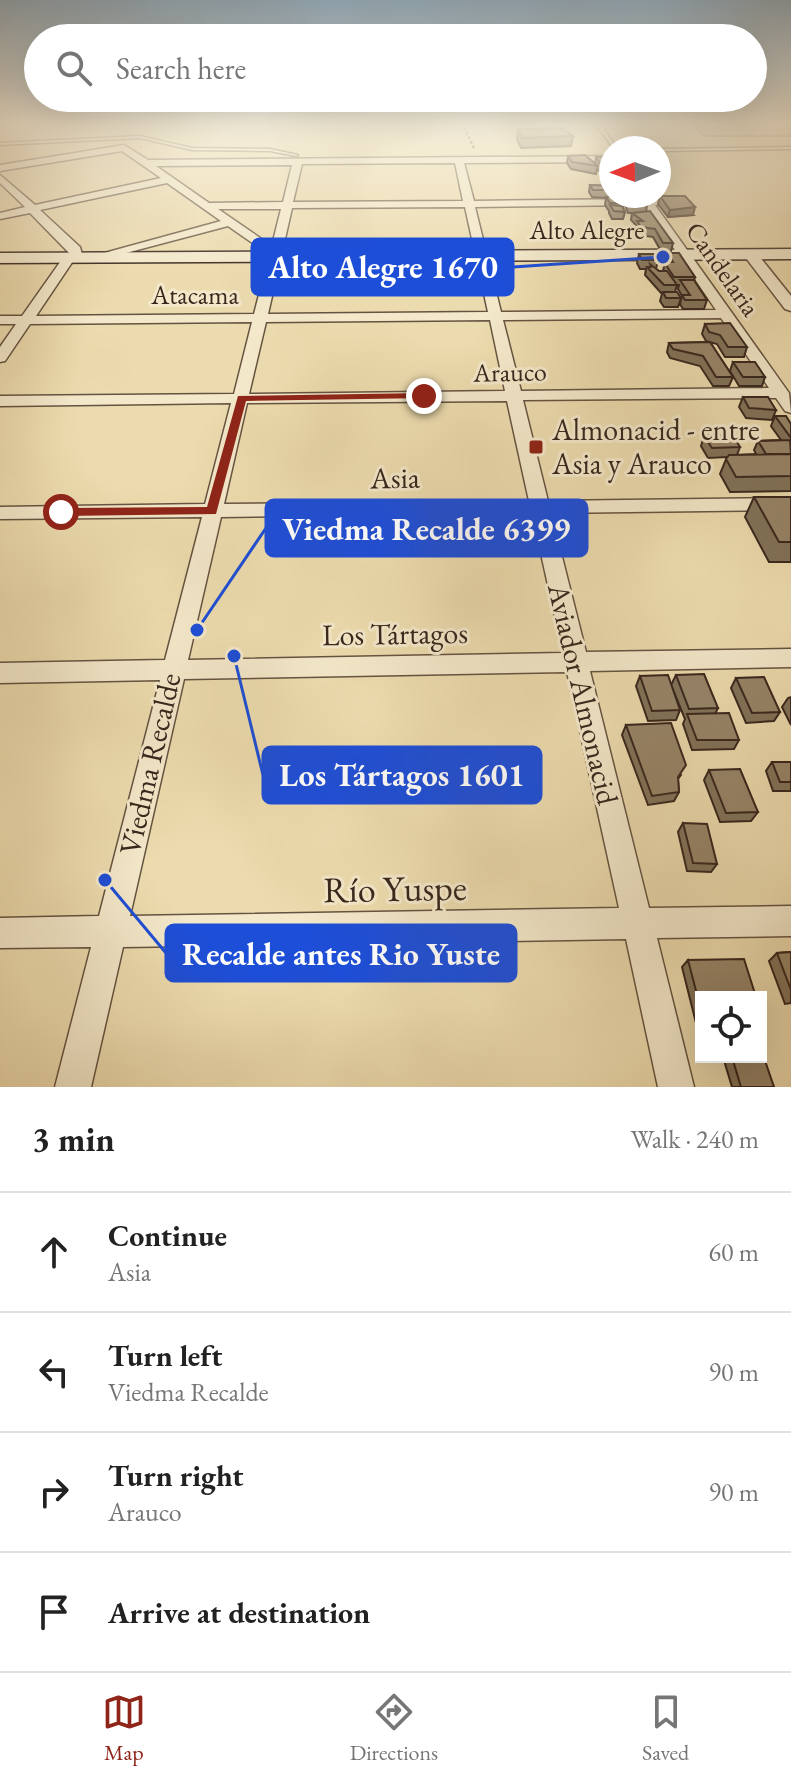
<!DOCTYPE html>
<html lang="en">
<head>
<meta charset="utf-8">
<style>
	body { margin:0; font-family:"EB Garamond",serif; background:#f6f6f6; color:#222 }
	.controls { position:absolute; right:24px; bottom:24px; display:grid; overflow:hidden; border-radius:0px; box-shadow:0 8px 32px #0002 }
	.controls button { width:72px; height:72px; display:grid; place-items:center; padding:0; border:0; border-bottom:2px solid #e0e0e0; background:#fff; color:#222; font:40px sans-serif }
	.compass { position:absolute; left:599px; top:136px; width:72px; height:72px; border-radius:50%; background:#fff; box-shadow:0 8px 32px #0002; rotate:269deg }
	.stop { position:absolute; width:24px; height:24px; margin:-18px; border:6px solid #8f2418; border-radius:50%; background:#fff }
	.stop.end { background:#8f2418; border-color:#fff; box-shadow:0 2px 8px #0008 }
	.list { margin:0; padding:0; list-style:none }
	h2 { display:flex; justify-content:space-between; align-items:center; height:104px; margin:0; padding:0 32px; font-size:34px }
	h2 small { font-size:26px; font-weight:400; color:#767676 }
	.list li { display:grid; grid-template-columns:52px 1fr auto; gap:24px; align-items:center; box-sizing:border-box; height:120px; padding:0 32px; border-top:2px solid #e0e0e0 }
	.list b { display:block; font-size:30px; white-space:nowrap }
	.list p { margin:0; font-size:26px; white-space:nowrap; color:#767676 }
	.list em { font-size:26px; font-style:normal; color:#767676 }
	.icon { flex:none; width:44px; height:44px; fill:none; stroke:currentColor; stroke-width:2; stroke-linecap:round; stroke-linejoin:round }
	.map { position:relative; flex:none; width:791px; height:1087px; overflow:hidden }
	.search { position:absolute; background:#fff; box-shadow:0 8px 32px #0002; left:24px; right:24px; top:24px; height:88px; display:flex; align-items:center; gap:20px; box-sizing:border-box; padding:0 28px; border-radius:44px; color:#767676; font-size:30px }
	.sheet { height:584px; background:#fff }
	nav { display:flex; justify-content:space-around; align-items:center; box-sizing:border-box; height:112px; border-top:2px solid #e0e0e0; background:#fff; font-size:22px; color:#767676 }
	nav a { display:grid; justify-items:center; gap:4px }
	nav .on { color:#8f2418 }
	.map>svg:first-child { display:block }
	.green { fill:#cdbc95; stroke:#827159; stroke-width:2 }
	.lines { fill:none; stroke-linecap:round; stroke-linejoin:round }
	.service-casing { stroke:#655341; stroke-width:3 }
	.minor-casing { stroke:#655341; stroke-width:3 }
	.tertiary-casing { stroke:#655341; stroke-width:3 }
	.secondary-casing { stroke:#38261d; stroke-width:3 }
	.path { stroke:#38261d; stroke-width:2; stroke-dasharray:3 2; stroke-linecap:butt }
	.service { fill:#f3e8ca; fill-rule:evenodd }
	.minor { fill:#f3e8ca; fill-rule:evenodd }
	.tertiary { fill:#f3e8ca; fill-rule:evenodd }
	.secondary { fill:#f3e8ca; fill-rule:evenodd }
	.wall { fill:#817259; stroke:#38261d; stroke-width:2 }
	.shaded-wall { fill:#695c49; stroke:#38261d; stroke-width:2 }
	.building { fill:#968468; stroke:#38261d; stroke-width:2 }
	.route { fill:#8f2418 }
	.poi-dot { fill:#8f2418; stroke:#f3e8ca; stroke-width:3 }
	.labels { text-anchor:middle; stroke-width:6; stroke-linejoin:round; paint-order:stroke }
	.far-street-label { font-size:26px; fill:#38261d; stroke:#f3e8ca }
	.poi-label { font-size:30px; fill:#38261d; stroke:#f3e8ca; text-anchor:start }
	.street-label { font-size:30px; fill:#38261d; stroke:#f3e8ca }
	.near-street-label { font-size:36px; fill:#38261d; stroke:#f3e8ca }
	.leader { fill:none; stroke:#1d4ed8; stroke-width:3 }
	.callout-dot { fill:#1d4ed8; stroke:#f3e8ca; stroke-width:3 }
	.callout { fill:#1d4ed8; stroke:#1d4ed8; stroke-width:3 }
	.callout-label { font-size:32px; text-anchor:middle; font-weight:bold; fill:#fff }
</style>
</head>
<body>
<div class="map">
<svg width="791" height="1087" viewBox="0 0 791 1087">
	<rect width="100%" height="100%" fill="#ecdbae"/>
	<filter id="stains"><feTurbulence type="fractalNoise" baseFrequency=".0025" numOctaves="4"/><feColorMatrix values="0 0 0 0 .2 0 0 0 0 .09 0 0 0 0 .02 0 0 0 .5 -.17"/></filter>
	<radialGradient id="worn" r=".72"><stop offset=".6" stop-color="#630" stop-opacity="0"/><stop offset="1" stop-color="#630" stop-opacity=".3"/></radialGradient>
	<path class="green" d="M 691,123 L 791,123 L 791,136 L 705,136 Z"/>
	<g class="lines">
		<g class="service-casing">
			<path id="service" d="M 595,123 L 599,123 L 617,148 L 613,148 Z
				M 140,136 L 192,148 L 270,149 L 298,155 L 296,156 L 270,151 L 192,150 L 140,138 L 0,145 L 0,143 Z
				M 791,147 L 791,149 L 659,151 L 659,149 Z"/>
		</g>
		<g class="minor-casing">
			<path id="minor" d="M 124,145 L 148,160 L 611,156 L 611,162 L 464,163 L 474,201 L 640,199 L 638,196 L 648,196 L 650,199 L 685,199 L 690,202 L 685,205 L 655,205 L 789,393 L 791,413 L 785,411 L 776,398 L 523,400 L 548,501 L 791,498 L 791,510 L 551,513 L 586,652 L 791,649 L 791,667 L 590,671 L 649,908 L 791,906 L 791,936 L 657,938 L 694,1087 L 658,1087 L 626,939 L 123,947 L 91,1087 L 55,1087 L 91,947 L 0,948 L 0,918 L 99,916 L 160,680 L 0,683 L 0,663 L 165,660 L 202,517 L 0,519 L 0,507 L 205,504 L 231,403 L 0,406 L 0,396 L 234,394 L 252,322 L 30,324 L 5,361 L 0,362 L 0,347 L 16,324 L 0,324 L 0,316 L 22,316 L 65,255 L 71,255 L 30,213 L 0,219 L 0,213 L 25,207 L 0,183 L 0,175 L 35,205 L 161,178 L 122,151 L 0,171 L 0,165 ZM 455,163 L 463,201 L 293,202 L 302,164 ZM 292,165 L 283,202 L 209,203 L 156,166 ZM 167,183 L 221,221 L 86,258 L 92,262 L 228,226 L 261,249 L 270,252 L 254,314 L 36,316 L 73,261 L 83,258 L 80,247 L 40,210 ZM 644,205 L 716,310 L 501,312 L 475,207 ZM 465,207 L 488,312 L 268,314 L 292,208 ZM 218,209 L 281,209 L 272,245 L 269,244 ZM 721,318 L 769,388 L 521,391 L 503,320 ZM 490,320 L 505,391 L 249,394 L 266,322 ZM 507,401 L 529,501 L 224,504 L 247,403 ZM 532,513 L 563,653 L 188,660 L 221,517 ZM 567,672 L 619,908 L 130,916 L 184,679 Z"/>
		</g>
		<g class="tertiary-casing">
			<path id="tertiary" d="M 750,250 L 755,251 L 791,296 L 791,311 L 785,309 L 743,254 Z"/>
		</g>
		<g class="secondary-casing">
			<path id="secondary" d="M 791,249 L 791,259 L 0,263 L 0,253 Z"/>
		</g>
		<path class="path" d="M 462,123 L 474,148"/>
		<use href="#service" class="service"/>
		<use href="#minor" class="minor"/>
		<use href="#tertiary" class="tertiary"/>
		<use href="#secondary" class="secondary"/>
	</g>
	<path class="wall" d="M 518,129 L 573,136 L 571,146 L 521,148 L 517,139 Z
		M 568,156 L 595,164 L 596,157 L 611,159 L 611,196 L 639,196 L 638,197 L 647,205 L 646,212 L 673,243 L 671,251 L 661,251 L 653,237 L 639,235 L 635,229 L 636,225 L 631,220 L 632,213 L 628,213 L 625,205 L 627,198 L 621,198 L 624,203 L 623,208 L 625,212 L 623,219 L 612,219 L 609,213 L 609,211 L 605,205 L 606,198 L 592,197 L 589,192 L 590,185 L 609,186 L 597,168 L 596,174 L 571,169 L 567,163 Z
		M 660,196 L 693,215 L 668,217 L 658,204 Z
		M 667,253 L 695,277 L 694,281 L 707,300 L 704,309 L 683,309 L 680,304 L 682,296 L 678,289 L 679,285 L 677,285 L 675,292 L 681,298 L 678,307 L 664,307 L 660,301 L 662,294 L 645,275 L 646,269 L 640,269 L 637,263 L 639,254 L 658,260 L 656,269 L 659,271 L 663,271 Z
		M 705,324 L 747,347 L 744,357 L 725,357 L 717,344 L 706,341 L 702,334 Z
		M 710,342 L 733,377 L 729,386 L 713,386 L 700,366 L 670,358 L 667,352 L 669,343 Z
		M 733,362 L 765,377 L 762,386 L 739,386 L 730,371 Z
		M 743,397 L 776,410 L 772,420 L 746,418 L 739,407 Z
		M 775,416 L 791,424 L 791,491 L 730,492 L 720,474 L 727,457 L 708,458 L 701,446 L 704,436 L 740,447 L 737,455 L 756,454 L 754,450 L 758,441 L 781,440 L 771,426 Z
		M 754,497 L 791,497 L 791,562 L 769,562 L 745,517 Z
		M 676,675 L 718,708 L 715,714 L 739,740 L 734,749 L 692,750 L 683,724 L 685,719 L 671,685 Z
		M 640,676 L 680,710 L 676,720 L 648,721 L 636,686 Z
		M 736,678 L 780,712 L 774,721 L 746,723 L 731,688 Z
		M 791,697 L 791,725 L 782,707 L 788,698 Z
		M 626,725 L 681,775 L 678,779 L 679,792 L 674,801 L 648,805 L 622,735 Z
		M 772,762 L 791,762 L 791,791 L 773,791 L 766,771 Z
		M 709,770 L 758,812 L 751,821 L 720,822 L 704,780 Z
		M 683,823 L 717,864 L 711,872 L 687,871 L 678,832 Z
		M 791,952 L 791,1003 L 785,1004 L 769,961 L 777,953 Z
		M 688,960 L 701,997 L 701,1023 L 696,1023 L 682,967 Z
		M 723,1057 L 761,1057 L 774,1087 L 732,1087 Z"/>
	<path class="shaded-wall" d="M 695,207 L 693,215 L 668,217 L 670,210 Z"/>
	<path class="building" d="M 562,128 L 573,136 L 522,138 L 518,129 Z
		M 585,155 L 598,166 L 572,162 L 568,156 Z
		M 596,157 L 610,157 L 611,159 L 611,179 Z
		M 590,185 L 611,186 L 611,190 L 593,190 Z
		M 660,196 L 685,196 L 695,207 L 670,210 Z
		M 606,197 L 620,197 L 624,203 L 610,203 Z
		M 642,197 L 647,205 L 630,205 L 627,198 Z
		M 610,205 L 622,206 L 625,212 L 614,211 Z
		M 650,211 L 673,243 L 663,243 L 655,229 L 641,227 L 637,221 L 643,221 L 632,213 Z
		M 667,253 L 679,253 L 695,277 L 674,277 L 664,262 L 673,262 Z
		M 639,254 L 655,254 L 658,260 L 642,260 Z
		M 650,264 L 659,271 L 667,271 L 677,285 L 664,285 L 647,267 L 651,267 Z
		M 680,280 L 694,280 L 707,300 L 685,300 L 682,295 L 690,295 Z
		M 663,292 L 677,292 L 681,298 L 666,298 Z
		M 730,323 L 747,347 L 728,347 L 720,335 L 709,332 L 705,324 Z
		M 710,342 L 733,377 L 716,377 L 703,356 L 673,349 L 669,343 Z
		M 733,362 L 755,362 L 765,377 L 743,377 Z
		M 743,397 L 768,397 L 776,410 L 749,408 Z
		M 775,416 L 786,416 L 791,424 L 791,438 Z
		M 733,435 L 740,447 L 712,448 L 704,436 Z
		M 790,440 L 791,454 L 766,454 L 758,441 Z
		M 791,454 L 791,476 L 736,477 L 726,459 L 729,455 Z
		M 754,497 L 791,497 L 791,542 L 779,542 Z
		M 704,674 L 718,708 L 689,709 L 676,675 Z
		M 668,675 L 680,710 L 652,711 L 640,676 Z
		M 764,677 L 780,712 L 752,713 L 736,678 Z
		M 729,713 L 739,740 L 697,740 L 687,714 Z
		M 671,723 L 686,765 L 678,777 L 679,792 L 652,796 L 626,725 Z
		M 772,762 L 791,762 L 791,782 L 780,782 Z
		M 740,769 L 758,812 L 726,813 L 709,770 Z
		M 683,823 L 707,824 L 717,864 L 693,863 Z
		M 791,952 L 791,990 L 777,953 Z
		M 744,959 L 756,997 L 701,997 L 701,1010 L 688,960 Z
		M 761,1049 L 774,1087 L 741,1087 L 732,1057 L 761,1057 Z"/>
	<linearGradient id="sky" x2="0" y2="1"><stop stop-color="#91abbd"/><stop offset="0.45" stop-color="#f6efdb"/><stop offset="1" stop-color="#f6efdb" stop-opacity="0"/></linearGradient>
	<rect width="791" height="275" fill="url(#sky)"/>
	<path class="route" d="M 424,393 L 427,394 L 427,398 L 246,401 L 216,514 L 61,516 L 54,512 L 61,508 L 207,507 L 238,396 Z"/>
	<rect class="poi-dot" x="528" y="439" width="16" height="16" rx="4"/>
	<g class="labels">
		<g class="far-street-label">
			<text x="587" y="239">Alto Alegre</text>
			<text transform="translate(723 269) rotate(55)" y="9">Candelaria</text>
			<text x="195" y="304">Atacama</text>
			<text transform="translate(510 372) rotate(-1)" y="9">Arauco</text>
		</g>
		<g class="poi-label">
			<text x="552" y="440">Almonacid - entre<tspan x="552" dy="34">Asia y Arauco</tspan></text>
		</g>
		<g class="street-label">
			<text transform="translate(395 478) rotate(-1)" y="10">Asia</text>
			<text transform="translate(395 634) rotate(-1)" y="10">Los Tártagos</text>
			<text transform="translate(583 694) rotate(77)" y="10">Aviador Almonacid</text>
			<text transform="translate(150 764) rotate(-77)" y="10">Viedma Recalde</text>
		</g>
		<g class="near-street-label">
			<text transform="translate(395 888) rotate(-1)" y="13">Río Yuspe</text>
		</g>
	</g>
	<path class="leader" d="M663 257L513 267M197 630L266 528M234 656L263 775M105 880L166 953"/>
	<g class="callout-dot">
		<circle cx="663" cy="257" r="8"/>
		<circle cx="197" cy="630" r="8"/>
		<circle cx="234" cy="656" r="8"/>
		<circle cx="105" cy="880" r="8"/>
	</g>
	<g class="callout">
		<rect x="252" y="239" width="261" height="56" rx="8"/>
		<rect x="266" y="500" width="321" height="56" rx="8"/>
		<rect x="263" y="747" width="278" height="56" rx="8"/>
		<rect x="166" y="925" width="350" height="56" rx="8"/>
	</g>
	<g class="callout-label">
		<text x="383" y="278">Alto Alegre 1670</text>
		<text x="426" y="540">Viedma Recalde 6399</text>
		<text x="402" y="786">Los Tártagos 1601</text>
		<text x="341" y="965">Recalde antes Rio Yuste</text>
	</g>
	<rect width="100%" height="100%" filter="url(#stains)"/>
	<rect width="100%" height="100%" fill="url(#worn)"/>
</svg>
<div class="controls">
<button><svg class="icon" aria-label="locate" viewBox="0 0 24 24"><circle cx="12" cy="12" r="6"/><path d="M12 2v4M12 18v4M2 12h4M18 12h4"/></svg></button>
</div>
<svg class="compass" viewBox="-18 -18 36 36"><path d="M0-13l5 13h-10z" fill="#e53935"/><path d="M0 13l5-13h-10z" fill="#767676"/></svg>
<div class="stop" style="left:61px;top:512px"></div>
<div class="stop end" style="left:424px;top:396px"></div>
<div class="search"><svg class="icon" aria-label="search" viewBox="0 0 24 24"><circle cx="10" cy="10" r="6"/><path d="M15 15l6 6"/></svg>Search here</div>
</div>
<section class="sheet">
<h2>3 min<small>Walk · 240 m</small></h2>
<ul class="list">
<li><svg class="icon" aria-label="ahead" viewBox="0 0 24 24"><path d="M12 20V5M6 11l6-6 6 6"/></svg><div><b>Continue</b><p>Asia</p></div><em>60 m</em></li>
<li><svg class="icon" aria-label="left" viewBox="0 0 24 24"><path d="M17 20v-9H6M10 6l-5 5 5 5"/></svg><div><b>Turn left</b><p>Viedma Recalde</p></div><em>90 m</em></li>
<li><svg class="icon" aria-label="right" viewBox="0 0 24 24"><path d="M7 20v-9h11M14 6l5 5-5 5"/></svg><div><b>Turn right</b><p>Arauco</p></div><em>90 m</em></li>
<li><svg class="icon" aria-label="arrive" viewBox="0 0 24 24"><path d="M6 21V4h12l-3 4 3 4H6"/></svg><div><b>Arrive at destination</b></div></li>
</ul>
</section>
<nav>
<a class="on"><svg class="icon" aria-label="map" viewBox="0 0 24 24"><path d="M3 6l6-2 6 2 6-2v14l-6 2-6-2-6 2zM9 4v14M15 6v14"/></svg>Map</a>
<a><svg class="icon" aria-label="directions" viewBox="0 0 24 24"><path d="M12 3l9 9-9 9-9-9zM9 14v-3h6M13 9l2 2-2 2"/></svg>Directions</a>
<a><svg class="icon" aria-label="saved" viewBox="0 0 24 24"><path d="M7 4h10v16l-5-4-5 4z"/></svg>Saved</a>
</nav>
</body>
</html>
